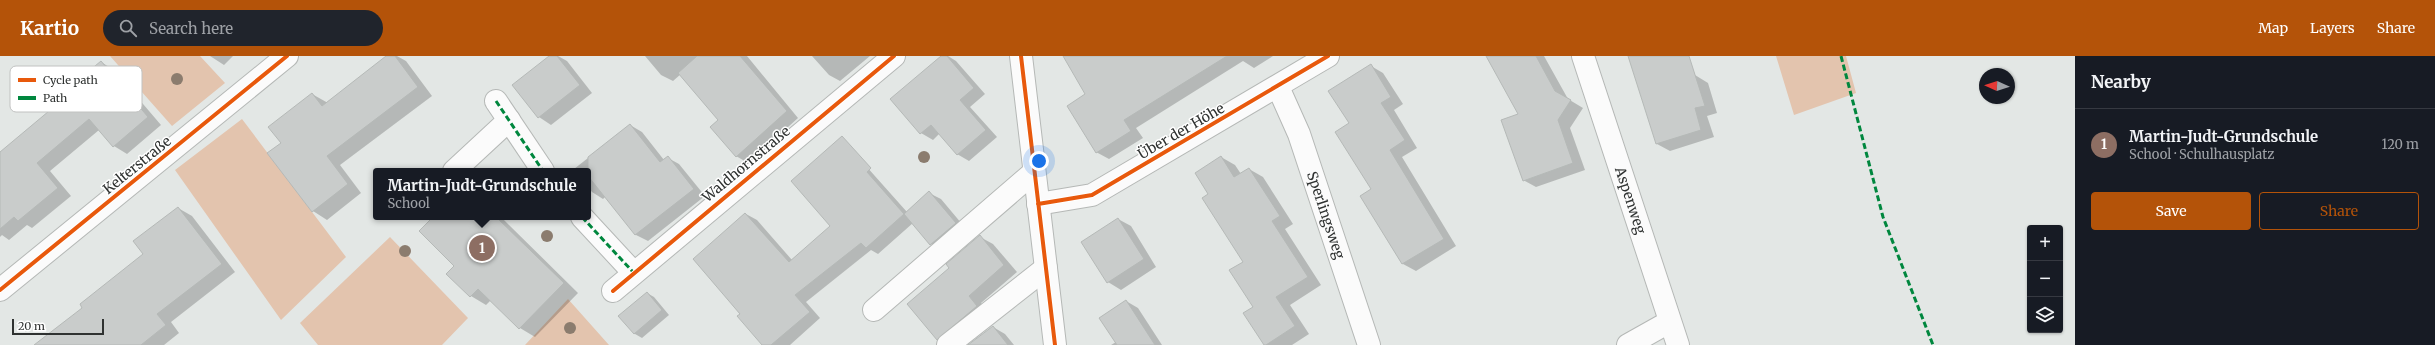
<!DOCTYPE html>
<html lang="en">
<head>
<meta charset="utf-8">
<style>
	body { margin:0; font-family:Merriweather,serif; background:#20242c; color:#f1f3f6 }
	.controls { position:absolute; right:12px; bottom:12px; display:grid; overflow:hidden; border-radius:4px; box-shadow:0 1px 3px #0004 }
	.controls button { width:36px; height:36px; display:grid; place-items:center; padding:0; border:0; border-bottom:1px solid #363941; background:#171b24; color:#f1f3f6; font:20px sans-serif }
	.compass { position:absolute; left:1979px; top:12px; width:36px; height:36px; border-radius:50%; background:#171b24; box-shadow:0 1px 3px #0004; rotate:273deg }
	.scale { position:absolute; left:12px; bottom:10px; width:92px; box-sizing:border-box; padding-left:4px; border:2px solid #2f3231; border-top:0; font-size:11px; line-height:14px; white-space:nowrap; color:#2f3231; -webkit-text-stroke:3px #fff; paint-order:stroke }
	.you { position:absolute; left:1039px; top:105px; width:14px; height:14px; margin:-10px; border:3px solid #fff; border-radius:50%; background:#1a73e8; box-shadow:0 0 0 6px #1a73e833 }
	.badge { display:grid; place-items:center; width:26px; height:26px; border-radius:50%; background:#b45309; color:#fff; font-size:13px; font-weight:700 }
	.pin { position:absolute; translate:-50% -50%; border:2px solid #fff; box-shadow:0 1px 4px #0006 }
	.popup { position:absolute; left:373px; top:112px; width:218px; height:52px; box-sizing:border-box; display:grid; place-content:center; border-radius:4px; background:#171b24; filter:drop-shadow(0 1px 3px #0005); font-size:13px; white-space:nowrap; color:#9ea1a6 }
	.popup b { font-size:15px; color:#f1f3f6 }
	.popup::after { content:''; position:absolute; left:50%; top:100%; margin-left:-8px; border:8px solid transparent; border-top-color:#171b24 }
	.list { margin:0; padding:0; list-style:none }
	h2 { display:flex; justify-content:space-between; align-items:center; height:52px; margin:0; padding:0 16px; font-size:17px }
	h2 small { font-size:13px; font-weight:400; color:#9ea1a6 }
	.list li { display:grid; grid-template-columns:26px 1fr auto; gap:12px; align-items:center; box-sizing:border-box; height:72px; padding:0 16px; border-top:1px solid #363941 }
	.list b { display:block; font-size:15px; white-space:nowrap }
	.list p { margin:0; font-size:13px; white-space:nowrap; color:#9ea1a6 }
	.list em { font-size:13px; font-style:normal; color:#9ea1a6 }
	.actions { display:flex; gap:8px; padding:12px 16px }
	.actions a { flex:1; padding:9px 0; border:1px solid #b45309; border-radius:4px; text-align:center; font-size:14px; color:#b45309 }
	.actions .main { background:#b45309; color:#fff }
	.icon { flex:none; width:22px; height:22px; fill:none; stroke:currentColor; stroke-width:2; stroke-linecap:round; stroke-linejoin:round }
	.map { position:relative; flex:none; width:2075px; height:289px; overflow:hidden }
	header { display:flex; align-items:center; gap:24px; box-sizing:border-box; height:56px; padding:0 20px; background:#b45309; color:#fff }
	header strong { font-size:19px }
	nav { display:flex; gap:22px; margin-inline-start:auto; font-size:14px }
	.search { width:280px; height:36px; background:#20242c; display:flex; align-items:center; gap:10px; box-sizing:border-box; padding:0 14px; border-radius:22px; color:#9ea1a6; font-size:15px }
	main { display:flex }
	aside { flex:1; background:#171b24 }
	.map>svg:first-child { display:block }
	.green { fill:#e3c4ae }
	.shadow { fill:#0003 }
	.building { fill:#c9cccb; stroke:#b5b9b7 }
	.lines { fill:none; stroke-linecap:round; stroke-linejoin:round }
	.minor-casing { stroke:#b5b8b6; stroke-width:24 }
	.minor { stroke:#fbfbfb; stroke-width:22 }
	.quiet { stroke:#00873e; stroke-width:3; stroke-dasharray:6 3; stroke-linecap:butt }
	.cycleway-casing { stroke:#fff; stroke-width:6 }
	.cycleway { stroke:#e8590c; stroke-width:4 }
	.tree { fill:#8b7c6e }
	.labels { text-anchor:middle; stroke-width:3; stroke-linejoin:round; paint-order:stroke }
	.street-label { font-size:14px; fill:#2f3231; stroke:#fff }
	.key { fill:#fff; stroke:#c1c2c1; stroke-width:1 }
	.key-label { font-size:11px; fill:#2f3231 }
</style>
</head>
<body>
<header>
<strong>Kartio</strong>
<div class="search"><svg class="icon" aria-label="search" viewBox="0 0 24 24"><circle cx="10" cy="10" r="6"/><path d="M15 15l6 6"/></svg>Search here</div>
<nav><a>Map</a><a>Layers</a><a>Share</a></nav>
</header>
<main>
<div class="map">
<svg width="2075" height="289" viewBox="0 0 2075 289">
	<rect width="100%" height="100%" fill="#e3e7e5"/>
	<path class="green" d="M 110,0 L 200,0 L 225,27 L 172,70 Z
		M 1776,0 L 1846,0 L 1856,37 L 1794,59 Z
		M 242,63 L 346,201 L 281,264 L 175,114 Z
		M 390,181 L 468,262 L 442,289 L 318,289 L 300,267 Z
		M 568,243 L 609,289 L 525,289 Z"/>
	<path class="shadow" d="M 210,0 L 233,0 L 224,9 Z
		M 388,0 L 397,0 L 406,5 L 432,40 L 340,109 L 361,137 L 327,164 L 313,155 L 282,87 L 312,38 L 328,47 Z
		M 551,0 L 558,0 L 567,5 L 592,37 L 551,69 L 539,61 Z
		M 645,0 L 747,0 L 798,62 L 748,107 L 736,100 L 720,64 L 681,18 L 673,25 L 661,19 Z
		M 812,0 L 870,0 L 840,25 L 829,19 Z
		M 942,0 L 948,0 L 956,5 L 985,38 L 970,51 L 997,81 L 969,105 L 957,98 L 940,77 L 933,84 L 921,77 L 892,43 Z
		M 1129,0 L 1273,0 L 1254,12 L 1243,5 L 1136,72 L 1143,82 L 1109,103 L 1096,96 L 1087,38 Z
		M 1487,0 L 1544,0 L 1568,43 L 1583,52 L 1570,72 L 1585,114 L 1536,131 L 1523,124 L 1520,58 Z
		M 1630,0 L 1688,0 L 1695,19 L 1708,27 L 1717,57 L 1707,60 L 1714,81 L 1670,95 L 1657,88 Z
		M 101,6 L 114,14 L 161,69 L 127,98 L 114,90 L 99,74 L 50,115 L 71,140 L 32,172 L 27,169 L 9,184 L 2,179 L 0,181 L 0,97 L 50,55 Z
		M 1371,10 L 1383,17 L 1403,48 L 1394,54 L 1417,92 L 1402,101 L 1456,190 L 1416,215 L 1403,208 L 1361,140 L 1372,134 L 1350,68 Z
		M 630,69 L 642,76 L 664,104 L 668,102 L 679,108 L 705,140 L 648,185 L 636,179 L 606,140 L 603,143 L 592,136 L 588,131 L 588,115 L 574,113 Z
		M 1221,101 L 1235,109 L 1241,118 L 1249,113 L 1263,121 L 1293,168 L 1285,173 L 1321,229 L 1290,249 L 1309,278 L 1292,289 L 1265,289 L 1245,206 L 1210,138 Z
		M 866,110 L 907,156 L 929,137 L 941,143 L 967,174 L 942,195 L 931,188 L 913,167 L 878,198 L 871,194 L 806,246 L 820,262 L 790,289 L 764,289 L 741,258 L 746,158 L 757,164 L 792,204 L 832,170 Z
		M 178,152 L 192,160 L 235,216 L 171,266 L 179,277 L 164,289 L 36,289 L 84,252 L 145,198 Z
		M 435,161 L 501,161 L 578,237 L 535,281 L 520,272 L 491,244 L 486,249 L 471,240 Z
		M 1118,163 L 1131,170 L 1156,211 L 1121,234 L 1108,226 Z
		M 980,181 L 993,188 L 1017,216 L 981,247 L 989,258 L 951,289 L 939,281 L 951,212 Z
		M 647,237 L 654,241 L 669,259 L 642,282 L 635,278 L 620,260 Z
		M 1126,245 L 1138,252 L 1162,289 L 1111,289 L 1116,286 Z
		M 993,271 L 1005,278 L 1014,289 L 969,289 Z"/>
	<path class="building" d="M 386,0 L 395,0 L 418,31 L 327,100 L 348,128 L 312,156 L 267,97 L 281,87 L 268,71 L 312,37 L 322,50 Z
		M 549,0 L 557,0 L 580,29 L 538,62 L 512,29 Z
		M 697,0 L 740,0 L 787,55 L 736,101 L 710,71 L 718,64 L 678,17 Z
		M 941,0 L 947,0 L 974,32 L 960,44 L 986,74 L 957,99 L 931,69 L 920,78 L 890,43 Z
		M 1063,0 L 1227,0 L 1124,64 L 1131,75 L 1096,97 L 1067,50 L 1085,38 Z
		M 1486,0 L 1536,0 L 1555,35 L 1571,44 L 1558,64 L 1573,107 L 1523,125 L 1501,64 L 1518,58 Z
		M 1628,0 L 1689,0 L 1705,50 L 1695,52 L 1701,74 L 1656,88 Z
		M 101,5 L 148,61 L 113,91 L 89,63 L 37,107 L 58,132 L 18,165 L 14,161 L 0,173 L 0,96 L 49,55 L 46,51 Z
		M 1371,8 L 1391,41 L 1381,47 L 1405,84 L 1390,94 L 1444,183 L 1402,208 L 1360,140 L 1371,133 L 1335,76 L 1349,67 L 1328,35 Z
		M 630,68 L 660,106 L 668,100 L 694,133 L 635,179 L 588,120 L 588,101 Z
		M 842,80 L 871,112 L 867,116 L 904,158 L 929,135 L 956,167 L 930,189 L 904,158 L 866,192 L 861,187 L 795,239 L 810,256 L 771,289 L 762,289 L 737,260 L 740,258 L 693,203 L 745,157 L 789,206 L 830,170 L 791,125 Z
		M 1221,100 L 1234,121 L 1249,112 L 1280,160 L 1272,165 L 1308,221 L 1276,241 L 1295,270 L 1266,289 L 1264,289 L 1243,257 L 1253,251 L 1229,214 L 1243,206 L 1202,142 L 1208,138 L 1195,117 Z
		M 178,151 L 222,208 L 157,258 L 166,269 L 141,289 L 34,289 L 82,252 L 80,248 L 143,198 L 133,185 Z
		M 433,161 L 496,161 L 564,227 L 519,273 L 478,233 L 470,241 L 446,218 L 454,210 L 419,175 Z
		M 1118,162 L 1144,203 L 1107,227 L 1081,186 Z
		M 980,179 L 1004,209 L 969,240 L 977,250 L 937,284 L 907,248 L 949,212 L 946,208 Z
		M 647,236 L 662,254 L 634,278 L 618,260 Z
		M 1126,244 L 1155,289 L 1117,289 L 1099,262 Z
		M 993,270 L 1008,289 L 968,289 Z"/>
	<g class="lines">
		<g class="minor-casing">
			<g id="minor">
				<path d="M 1021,0 L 1055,289"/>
				<path id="s1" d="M 1583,0 L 1678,289"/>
				<path id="s2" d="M 1278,31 L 1299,78 L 1369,289"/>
				<path d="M 496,45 L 543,115"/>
				<path d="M 454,115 L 509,64"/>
				<path d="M 1038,148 L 1092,139 L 1328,0"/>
				<path d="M 582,161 L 633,216"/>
				<path d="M 0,234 L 287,0"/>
				<path d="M 613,235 L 894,0"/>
				<path d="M 874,254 L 1034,116"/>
				<path d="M 948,289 L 1046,212"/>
				<path d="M 1628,289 L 1669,266"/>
			</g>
		</g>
		<use href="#minor" class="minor"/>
		<path class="quiet" d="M 1841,0 L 1883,161 L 1933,289
			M 496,45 L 543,115
			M 582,161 L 633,216"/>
		<g class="cycleway-casing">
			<path id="cycleway" d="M 1021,0 L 1055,289
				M 1038,148 L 1092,139 L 1328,0
				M 0,234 L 287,0
				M 613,235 L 894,0"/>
		</g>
		<use href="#cycleway" class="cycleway"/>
	</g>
	<g class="tree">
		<circle cx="177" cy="23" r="6"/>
		<circle cx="924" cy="101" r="6"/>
		<circle cx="547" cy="180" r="6"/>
		<circle cx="405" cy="195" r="6"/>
		<circle cx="570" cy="272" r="6"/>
	</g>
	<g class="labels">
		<g class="street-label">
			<text transform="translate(1181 75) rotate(-30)" y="5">Über der Höhe</text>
			<text transform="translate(746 108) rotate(-40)" y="5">Waldhornstraße</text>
			<text transform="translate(137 109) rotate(-39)" y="5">Kelterstraße</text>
			<text dy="5" stroke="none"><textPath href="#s1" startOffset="152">Aspenweg</textPath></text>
			<text dy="5" stroke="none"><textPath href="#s2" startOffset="137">Sperlingsweg</textPath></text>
		</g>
	</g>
	<rect x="10" y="10" width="132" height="46" rx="6" class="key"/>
	<rect x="18" y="22" width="18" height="4" fill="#e8590c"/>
	<rect x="18" y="40" width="18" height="4" fill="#00873e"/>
	<g class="key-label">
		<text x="43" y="28">Cycle path</text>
		<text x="43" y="46">Path</text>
	</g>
</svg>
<div class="controls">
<button>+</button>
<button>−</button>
<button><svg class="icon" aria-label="layers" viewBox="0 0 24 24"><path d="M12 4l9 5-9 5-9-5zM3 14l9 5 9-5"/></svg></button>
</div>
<svg class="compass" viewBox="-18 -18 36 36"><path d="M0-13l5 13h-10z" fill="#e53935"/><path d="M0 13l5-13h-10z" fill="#9ea1a6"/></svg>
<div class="scale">20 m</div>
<div class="you"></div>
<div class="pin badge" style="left:482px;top:192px;background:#8d6e63">1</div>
<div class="popup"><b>Martin-Judt-Grundschule</b>School</div>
</div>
<aside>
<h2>Nearby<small></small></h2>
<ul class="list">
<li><span class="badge" style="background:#8d6e63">1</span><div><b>Martin-Judt-Grundschule</b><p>School · Schulhausplatz</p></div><em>120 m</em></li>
</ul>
<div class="actions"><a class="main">Save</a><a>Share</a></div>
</aside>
</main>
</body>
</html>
